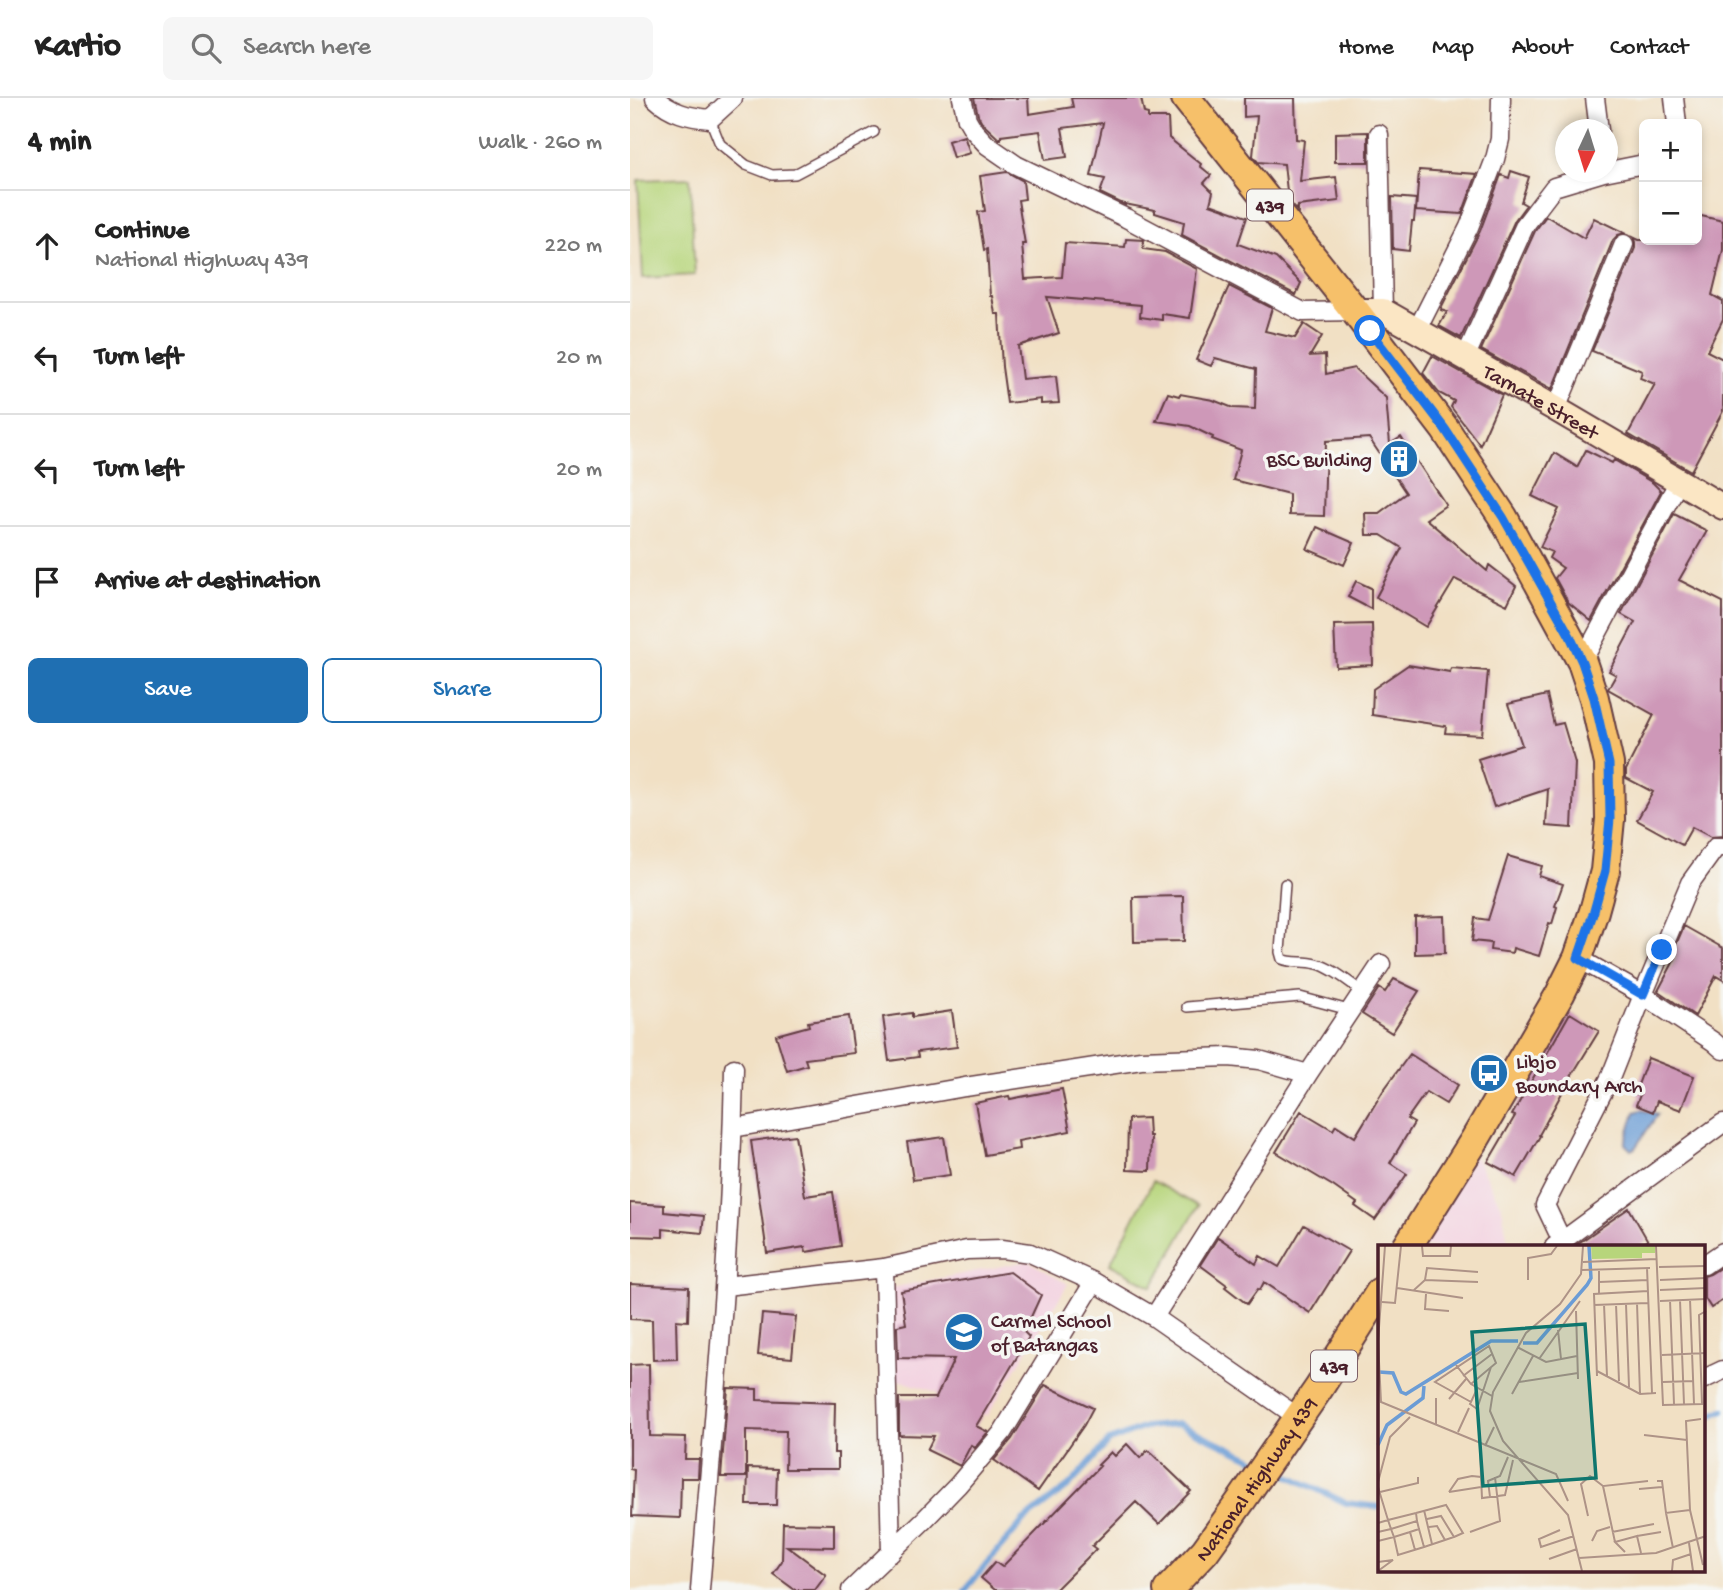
<!DOCTYPE html>
<html lang="en">
<head>
<meta charset="utf-8">
<style>
	body { margin:0; font-family:"Gochi Hand",sans-serif; background:#f6f6f6; color:#222 }
	.controls { position:absolute; right:21px; top:21px; display:grid; overflow:hidden; border-radius:10px; box-shadow:0 4px 10px #0003 }
	.controls button { width:63px; height:63px; display:grid; place-items:center; padding:0; border:0; border-bottom:2px solid #e0e0e0; background:#fff; color:#222; font:35px sans-serif }
	.compass { position:absolute; left:925px; top:21px; width:63px; height:63px; border-radius:50%; background:#fff; box-shadow:0 4px 10px #0003; rotate:184deg }
	.stop { position:absolute; width:21px; height:21px; margin:-16px; border:5px solid #1a73e8; border-radius:50%; background:#fff }
	.stop.end { background:#1a73e8; border-color:#fff; box-shadow:0 2px 7px #0008 }
	.list { margin:0; padding:0; list-style:none }
	h2 { display:flex; justify-content:space-between; align-items:center; height:91px; margin:0; padding:0 28px; font-size:30px }
	h2 small { font-size:23px; font-weight:400; color:#767676 }
	.list li { display:grid; grid-template-columns:46px 1fr auto; gap:21px; align-items:center; box-sizing:border-box; height:112px; padding:0 28px; border-top:2px solid #e0e0e0 }
	.list b { display:block; font-size:26px; white-space:nowrap }
	.list p { margin:0; font-size:23px; white-space:nowrap; color:#767676 }
	.list em { font-size:23px; font-style:normal; color:#767676 }
	.actions { display:flex; gap:14px; padding:21px 28px }
	.actions a { flex:1; padding:16px 0; border:2px solid #1f6fb2; border-radius:10px; text-align:center; font-size:24px; color:#1f6fb2 }
	.actions .main { background:#1f6fb2; color:#fff }
	.icon { flex:none; width:38px; height:38px; fill:none; stroke:currentColor; stroke-width:2; stroke-linecap:round; stroke-linejoin:round }
	.map { position:relative; flex:none; width:1093px; height:1492px; overflow:hidden }
	header { display:flex; align-items:center; gap:42px; box-sizing:border-box; height:98px; padding:0 35px; background:#fff; border-bottom:2px solid #e0e0e0 }
	header strong { font-size:33px }
	nav { display:flex; gap:38px; margin-inline-start:auto; font-size:24px }
	.search { width:490px; height:63px; background:#f6f6f6; display:flex; align-items:center; gap:18px; box-sizing:border-box; padding:0 24px; border-radius:10px; color:#767676; font-size:26px }
	main { display:flex }
	aside { flex:1; background:#fff }
	.map>svg:first-child { display:block }
	.built { fill:#f3cfdf }
	.green { fill:#b7d57b; stroke:#807a53; stroke-width:2 }
	.water { fill:#6b9cd5; stroke:#5a5e80; stroke-width:2 }
	.lines { fill:none; stroke-linecap:round; stroke-linejoin:round }
	.stream { stroke:#6b9cd5; stroke-width:6 }
	.building { fill:#ce98b8 }
	.lane-casing { stroke:#633c42; stroke-width:12 }
	.street-casing { stroke:#633c42; stroke-width:21 }
	.secondary-casing { stroke:#633c42; stroke-width:28 }
	.primary-casing { stroke:#633c42; stroke-width:32 }
	.lane { stroke:#fff; stroke-width:9 }
	.street { stroke:#fff; stroke-width:18 }
	.secondary { stroke:#fbe6c4; stroke-width:24 }
	.primary { stroke:#f6c06b; stroke-width:28 }
	.route { stroke:#1a73e8; stroke-width:9 }
	.labels { text-anchor:middle; stroke-width:7; stroke-linejoin:round; paint-order:stroke }
	.shield { fill:#f6f6f2; stroke:#7e6067; stroke-width:2 }
	.shield-label { font-size:19px; font-weight:bold; fill:#4a1f2b }
	.street-label { font-size:21px; fill:#4a1f2b; stroke:#f6f6f2 }
	.poi-label { font-size:21px; fill:#4a1f2b; stroke:#f6f6f2; text-anchor:start }
	.inset-river { fill:none; stroke:#6b9cd5; stroke-width:3.5 }
	.inset-road { fill:none; stroke:#ae9387; stroke-width:2 }
	.view { fill:#0f766e; fill-opacity:0.15; stroke:#0f766e; stroke-width:3.5 }
	.inset-edge { fill:none; stroke:#4a1f2b; stroke-width:3.5 }
</style>
</head>
<body>
<header>
<strong>Kartio</strong>
<div class="search"><svg class="icon" aria-label="search" viewBox="0 0 24 24"><circle cx="10" cy="10" r="6"/><path d="M15 15l6 6"/></svg>Search here</div>
<nav><a>Home</a><a>Map</a><a>About</a><a>Contact</a></nav>
</header>
<main>
<aside>
<h2>4 min<small>Walk · 260 m</small></h2>
<ul class="list">
<li><svg class="icon" aria-label="ahead" viewBox="0 0 24 24"><path d="M12 20V5M6 11l6-6 6 6"/></svg><div><b>Continue</b><p>National Highway 439</p></div><em>220 m</em></li>
<li><svg class="icon" aria-label="left" viewBox="0 0 24 24"><path d="M17 20v-9H6M10 6l-5 5 5 5"/></svg><div><b>Turn left</b></div><em>20 m</em></li>
<li><svg class="icon" aria-label="left" viewBox="0 0 24 24"><path d="M17 20v-9H6M10 6l-5 5 5 5"/></svg><div><b>Turn left</b></div><em>20 m</em></li>
<li><svg class="icon" aria-label="arrive" viewBox="0 0 24 24"><path d="M6 21V4h12l-3 4 3 4H6"/></svg><div><b>Arrive at destination</b></div></li>
</ul>
<div class="actions"><a class="main">Save</a><a>Share</a></div>
</aside>
<div class="map">
<svg width="1093" height="1492" viewBox="0 0 1093 1492">
	<rect width="100%" height="100%" fill="#f6f6f2"/>
	<filter id="ink" filterUnits="userSpaceOnUse"><feTurbulence type="fractalNoise" baseFrequency=".0143" numOctaves="2"/><feDisplacementMap in="SourceGraphic" scale="14" xChannelSelector="R" yChannelSelector="G"/><feConvolveMatrix kernelMatrix="1 2 1 2 8 2 1 2 1" color-interpolation-filters="sRGB"/></filter>
	<filter id="wash" filterUnits="userSpaceOnUse"><feTurbulence type="fractalNoise" baseFrequency=".00686" numOctaves="4" result="noise"/><feDisplacementMap in="SourceGraphic" scale="28" xChannelSelector="R" yChannelSelector="G"/><feGaussianBlur stdDeviation="1.57" result="paint"/><feColorMatrix in="noise" values="0 0 0 0 0 0 0 0 0 0 0 0 0 0 0 0 0 1.4 0 .05"/><feComposite in="paint" operator="in"/></filter>
	<g filter="url(#wash)">
		<rect width="100%" height="100%" fill="#f1e0c4"/>
		<path class="built" d="M 844,1058 L 857,1080 L 872,1110 L 878,1145 L 861,1149 L 788,1149 Z
			M 398,1163 L 438,1186 L 357,1318 L 303,1293 L 258,1279 L 261,1190 Z"/>
		<path class="green" d="M 60,80 L 65,177 L 13,180 L 8,82 Z
			M 523,1083 L 568,1108 L 522,1189 L 480,1166 Z"/>
		<path class="water" d="M 1011,1012 L 1028,1016 L 1005,1050 L 1001,1052 L 995,1046 L 1005,1014 Z"/>
		<g class="lines">
			<path class="stream" d="M 1074,1321 L 1093,1312
				M 642,1370 L 716,1405 L 750,1409
				M 335,1492 L 393,1423 L 439,1388 L 479,1343 L 515,1329 L 549,1326 L 629,1364"/>
		</g>
		<g id="blocks">
			<path class="building" d="M 344,0 L 398,0 L 399,16 L 443,9 L 441,0 L 511,0 L 514,15 L 518,16 L 518,20 L 538,20 L 539,40 L 571,66 L 570,68 L 581,77 L 574,85 L 583,94 L 580,106 L 617,119 L 608,146 L 646,160 L 671,185 L 666,197 L 552,137 L 554,124 L 525,115 L 525,112 L 495,106 L 495,107 L 470,95 L 475,81 L 461,78 L 473,25 L 432,30 L 437,59 L 415,62 L 410,33 L 371,38 L 371,41 L 369,41 L 353,26 L 348,17 Z
				M 614,0 L 665,0 L 666,41 L 674,42 L 670,83 L 706,79 L 709,103 L 668,108 L 668,114 L 658,102 L 654,66 L 628,64 L 623,58 L 627,18 L 614,19 Z
				M 738,34 L 738,64 L 705,64 L 705,35 Z
				M 334,38 L 340,55 L 323,60 L 318,43 Z
				M 789,72 L 847,76 L 832,116 L 786,113 Z
				M 881,73 L 899,79 L 891,104 L 896,107 L 885,122 L 831,240 L 809,228 L 817,214 L 811,212 L 812,208 L 850,133 L 871,77 L 879,80 Z
				M 377,74 L 393,83 L 395,101 L 388,102 L 395,146 L 392,146 L 395,181 L 432,179 L 435,145 L 495,149 L 496,141 L 514,142 L 513,151 L 535,154 L 567,171 L 560,220 L 532,216 L 532,222 L 510,219 L 511,207 L 417,199 L 429,235 L 388,248 L 392,281 L 426,278 L 429,305 L 411,306 L 411,301 L 377,305 L 372,269 L 369,216 L 365,216 L 362,198 L 360,198 L 357,151 L 354,152 L 348,114 L 355,113 L 350,78 Z
				M 762,99 L 786,101 L 784,123 L 782,123 L 779,153 L 763,151 Z
				M 1067,117 L 1093,123 L 1093,152 L 1082,197 L 1093,203 L 1093,221 L 1077,253 L 1093,261 L 1093,313 L 1061,373 L 998,336 L 1025,286 L 1010,280 L 1012,273 L 962,253 L 1005,150 L 1005,144 L 1003,139 L 1009,142 L 1067,142 Z
				M 916,118 L 954,140 L 964,120 L 995,135 L 988,137 L 983,142 L 922,291 L 851,252 L 905,133 Z
				M 599,188 L 642,210 L 635,233 L 665,240 L 674,226 L 692,238 L 680,258 L 695,257 L 696,276 L 724,270 L 756,300 L 760,346 L 771,339 L 816,407 L 796,421 L 857,473 L 859,467 L 886,488 L 877,507 L 825,481 L 796,529 L 746,499 L 772,450 L 751,437 L 736,437 L 735,415 L 749,415 L 776,395 L 739,340 L 696,343 L 694,418 L 659,417 L 659,396 L 603,382 L 611,352 L 582,341 L 583,339 L 560,328 L 526,323 L 538,295 L 549,298 L 550,296 L 583,302 L 603,310 L 625,311 L 626,271 L 585,260 L 581,268 L 566,262 Z
				M 802,258 L 872,297 L 850,347 L 821,309 L 824,303 L 809,295 L 793,275 Z
				M 956,352 L 982,365 L 984,362 L 1023,385 L 1031,393 L 961,523 L 938,504 L 925,480 L 933,470 L 919,460 L 922,454 L 910,449 L 929,411 L 902,398 L 924,355 L 947,369 Z
				M 1044,416 L 1077,433 L 1049,482 L 1093,504 L 1093,738 L 1081,739 L 1062,729 L 1052,747 L 1007,722 L 1023,694 L 996,680 L 996,672 L 1024,617 L 978,591 L 986,577 L 979,573 L 1005,524 L 991,516 Z
				M 687,429 L 724,445 L 714,467 L 677,451 Z
				M 726,483 L 741,490 L 741,511 L 718,499 Z
				M 742,526 L 743,567 L 706,569 L 704,527 Z
				M 778,567 L 820,574 L 821,570 L 858,573 L 852,637 L 815,635 L 816,628 L 742,617 L 743,591 Z
				M 917,597 L 924,627 L 933,625 L 945,665 L 942,730 L 916,728 L 918,691 L 864,709 L 848,661 L 892,647 L 878,606 Z
				M 878,758 L 912,768 L 909,778 L 933,786 L 925,808 L 927,809 L 922,826 L 919,825 L 909,858 L 883,850 L 882,855 L 860,852 L 861,845 L 842,843 L 845,820 L 858,822 Z
				M 553,798 L 554,843 L 504,844 L 503,799 Z
				M 814,818 L 815,855 L 785,856 L 785,819 Z
				M 1054,828 L 1093,850 L 1093,882 L 1086,878 L 1065,918 L 1028,893 L 1046,859 L 1042,856 Z
				M 764,881 L 789,893 L 762,935 L 732,916 L 749,890 L 755,894 Z
				M 322,913 L 327,949 L 287,954 L 288,959 L 259,963 L 253,919 L 282,915 L 282,919 Z
				M 940,915 L 969,933 L 939,982 L 909,1037 L 910,1038 L 886,1079 L 858,1064 L 885,1018 L 882,1017 Z
				M 219,918 L 224,955 L 175,961 L 177,967 L 157,973 L 146,937 L 179,928 L 178,924 Z
				M 780,956 L 828,987 L 816,1006 L 796,994 L 777,1021 L 784,1025 L 760,1065 L 777,1076 L 745,1122 L 725,1108 L 727,1105 L 703,1088 L 646,1054 L 671,1013 L 703,1032 L 706,1027 L 725,1039 L 753,993 Z
				M 1018,960 L 1064,978 L 1051,1012 L 1027,1003 L 1023,1014 L 1006,1007 L 1010,997 L 1005,995 Z
				M 432,991 L 440,1033 L 388,1043 L 389,1051 L 355,1057 L 345,1005 L 379,998 L 380,1001 Z
				M 518,1020 L 519,1038 L 521,1038 L 520,1073 L 497,1072 L 498,1021 Z
				M 165,1037 L 175,1098 L 203,1094 L 211,1148 L 176,1154 L 175,1149 L 137,1155 L 121,1043 Z
				M 314,1039 L 320,1077 L 283,1082 L 277,1044 Z
				M 0,1105 L 34,1107 L 34,1114 L 74,1118 L 72,1135 L 33,1131 L 33,1139 L 0,1138 Z
				M 999,1110 L 1018,1143 L 1007,1149 L 943,1149 Z
				M 674,1127 L 719,1153 L 680,1215 L 634,1184 L 630,1192 L 628,1191 L 617,1206 L 595,1189 L 597,1187 L 570,1167 L 588,1139 L 626,1166 L 630,1158 L 649,1169 Z
				M 1093,1168 L 1093,1202 L 1081,1210 L 1074,1199 L 1074,1178 L 1080,1176 Z
				M 380,1174 L 411,1197 L 394,1234 L 399,1239 L 346,1328 L 358,1334 L 345,1350 L 341,1347 L 330,1368 L 297,1352 L 304,1338 L 269,1337 L 269,1300 L 306,1300 L 324,1261 L 268,1260 L 267,1228 L 276,1226 L 271,1193 Z
				M 0,1186 L 59,1189 L 58,1223 L 46,1222 L 47,1261 L 23,1262 L 22,1222 L 0,1221 Z
				M 132,1216 L 166,1219 L 162,1260 L 128,1257 Z
				M 19,1266 L 20,1338 L 56,1339 L 55,1361 L 69,1361 L 68,1380 L 51,1380 L 50,1420 L 2,1418 L 4,1372 L 0,1371 L 0,1267 Z
				M 415,1287 L 463,1310 L 454,1327 L 408,1393 L 364,1362 L 382,1341 Z
				M 98,1290 L 127,1291 L 127,1302 L 205,1305 L 204,1355 L 208,1355 L 208,1371 L 155,1371 L 156,1333 L 116,1332 L 116,1379 L 91,1379 Z
				M 497,1346 L 510,1360 L 518,1352 L 561,1393 L 529,1426 L 506,1404 L 462,1448 L 466,1451 L 425,1492 L 365,1492 L 351,1480 L 365,1464 L 372,1469 L 470,1368 L 468,1367 L 481,1354 L 485,1358 Z
				M 118,1370 L 147,1371 L 146,1407 L 117,1407 Z
				M 153,1425 L 204,1426 L 204,1449 L 157,1448 L 196,1477 L 185,1492 L 165,1492 L 143,1476 L 152,1463 Z"/>
		</g>
	</g>
	<g filter="url(#ink)">
		<use href="#blocks" fill-opacity="0" stroke="#633c42" stroke-width="2"/>
		<g class="lines">
			<g class="lane-casing">
				<path id="lane" d="M 80,21 L 90,46 L 116,67 L 142,77 L 165,76 L 244,34
					M 655,786 L 650,854 L 652,861 C 663,866 675,862 687,866 C 703,870 718,884 732,893
					M 557,909 L 670,899 L 719,912"/>
			</g>
			<g class="street-casing">
				<path id="street" d="M 25,0 C 41,15 59,19 80,21 L 103,0
					M 332,0 L 337,21 L 344,33 L 357,47 L 386,67 L 496,120 L 673,214 L 725,213
					M 965,0 L 969,32
					M 1044,0 L 1047,26
					M 749,36 L 753,213
					M 787,232 L 839,129 L 865,61 L 870,41 L 871,0
					M 835,260 L 895,127 L 924,89 L 974,74 L 1014,66
					M 926,311 L 994,146
					M 952,564 L 1049,383
					M 948,860 L 1013,897 L 1084,944 L 1093,952
					M 103,1030 L 335,989 L 511,962 L 599,959 L 629,962 L 678,976
					M 932,1143 L 915,1107 L 981,978 L 1013,897 L 1060,785 L 1086,749 L 1093,749
					M 924,1149 L 1093,1025
					M 1074,1167 L 1093,1154
					M 254,1170 L 261,1455
					M 95,1188 L 254,1170 L 337,1152 L 372,1151 L 400,1155 L 464,1184 L 524,1219 L 669,1320
					M 524,1219 L 678,976 L 751,866
					M 1074,1281 L 1093,1272
					M 70,1492 C 84,1318 101,1145 104,970
					M 221,1492 L 293,1423 L 328,1387 L 372,1335 L 464,1184"/>
			</g>
			<g class="secondary-casing">
				<g id="secondary">
					<path id="s1" d="M 725,213 L 753,213 L 926,311 L 1093,409"/>
				</g>
			</g>
			<g class="primary-casing">
				<g id="primary">
					<path d="M 556,0 L 725,213 L 815,331 L 873,419 L 952,564 L 964,600 L 979,666 L 980,721 L 975,773 L 964,813 L 948,860 L 930,896 L 844,1043 L 777,1149"/>
					<path id="s2" d="M 538,1492 L 575,1453 L 613,1400 L 689,1290 L 750,1194"/>
				</g>
			</g>
			<use href="#lane" class="lane"/>
			<use href="#street" class="street"/>
			<use href="#secondary" class="secondary"/>
			<use href="#primary" class="primary"/>
		</g>
	</g>
	<g class="lines" filter="url(#ink)">
		<path class="route" d="M 740,233 L 815,331 L 873,419 L 940,538 L 952,564 L 964,600 L 979,666 L 980,721 L 975,773 L 964,813 L 948,860 L 1013,897 L 1032,852"/>
	</g>
	<defs>
		<g id="building-disc" transform="scale(2.0125)"><circle r="9.5" fill="#1f6fb2" stroke="#f6f6f2"/><path d="M-4-6H4V6H1V3H-1V6H-4ZM-2.5-4.3h1.7v1.8h-1.7ZM.8-4.3h1.7v1.8H.8ZM-2.5-1h1.7V.8h-1.7ZM.8-1h1.7V.8H.8Z" fill="#fff"/></g>
		<g id="bus-disc" transform="scale(2.0125)"><circle r="9.5" fill="#1f6fb2" stroke="#f6f6f2"/><path d="M-5-6H5V4H4V6H2V4H-2V6H-4V4H-5ZM-3.5-4V0h7V-4ZM-3.5 1.2v1.5H-2V1.2ZM2 1.2v1.5H3.5V1.2Z" fill="#fff"/></g>
		<g id="school-disc" transform="scale(2.0125)"><circle r="9.5" fill="#1f6fb2" stroke="#f6f6f2"/><path d="M0-5L7-2L0 1L-7-2ZM-4 1L0 2.5L4 1V4Q0 6-4 4Z" fill="#fff"/></g>
	</defs>
	<g fill-rule="evenodd">
		<use href="#building-disc" x="769" y="361"/>
		<use href="#bus-disc" x="859" y="975"/>
		<use href="#school-disc" x="334" y="1234"/>
	</g>
	<g class="labels">
		<g class="shield">
			<rect x="617" y="91.5" width="46" height="31" rx="5"/>
			<rect x="681" y="1252.5" width="46" height="31" rx="5"/>
		</g>
		<g class="shield-label">
			<text x="640" y="114">439</text>
			<text x="704" y="1275">439</text>
		</g>
		<g class="street-label">
			<text dy="7" stroke="none"><textPath href="#s1" startOffset="210">Tarnate Street</textPath></text>
			<text dy="7" stroke="none"><textPath href="#s2" startOffset="142">National Highway 439</textPath></text>
		</g>
		<g class="poi-label">
			<text x="742" y="368" text-anchor="end">BSC Building</text>
			<text x="886" y="970">Libjo<tspan x="886" dy="24">Boundary Arch</tspan></text>
			<text x="361" y="1229">Carmel School<tspan x="361" dy="24">of Batangas</tspan></text>
		</g>
	</g>
	<g transform="translate(748 1147)">
		<rect width="327" height="327" fill="#f1e0c4"/>
		<path d="M 213,1 L 277,1 L 277,8 L 264,8 L 264,13 L 214,14 Z" fill="#b7d57b"/>
		<path class="inset-river" d="M 145,98 L 159,98 L 209,40 L 213,33 L 211,1M 1,127 L 15,128 L 23,147 L 28,149 L 113,96 L 140,96M 0,200 L 9,180 L 45,153 L 46,141"/>
		<path class="inset-road" d="M 7,1 L 0,96 L 3,157 L 178,229 L 190,256M 44,1 L 45,11 L 72,11 L 73,1M 278,1 L 285,160 L 324,159 L 321,70 L 328,66M 205,17 L 279,14M 281,22 L 328,21M 269,23 L 274,148M 204,25 L 272,23M 221,26 L 221,49M 47,35 L 100,37M 150,35 L 150,13 L 173,9 L 179,1M 282,35 L 328,33M 221,37 L 270,35M 19,43 L 85,53M 36,45 L 47,35 L 49,23 L 100,27M 282,45 L 328,43M 48,49 L 47,64 L 71,66M 312,54 L 316,159M 292,55 L 296,159M 302,55 L 306,159M 282,56 L 328,54M 4,57 L 17,58 L 23,1M 259,58 L 262,149M 226,59 L 229,131M 238,59 L 241,136M 248,59 L 251,142M 216,60 L 270,58M 198,66 L 200,134M 180,85 L 183,114M 139,102 L 168,117 L 199,111M 284,110 L 328,108M 161,114 L 202,56M 78,120 L 93,139 L 114,151M 219,126 L 262,149 L 278,148M 85,131 L 114,109M 219,131 L 216,49 L 270,46M 141,137 L 200,128M 285,137 L 316,136M 99,144 L 92,159 L 99,164 L 113,122M 134,149 L 155,111M 58,153 L 58,179M 71,154 L 88,134M 93,157 L 57,137 L 111,101 L 118,118 L 93,139M 323,174 L 308,176 L 312,265 L 325,320M 80,187 L 91,163M 266,190 L 309,195M 102,199 L 103,232M 107,201 L 116,182M 279,236 L 284,236 L 288,268 L 312,265M 0,237 L 12,192 L 32,172M 0,242 L 10,275 L 0,278M 261,244 L 284,242M 2,247 L 40,238 L 40,232M 71,247 L 80,234 L 94,231 L 103,232 L 104,253 L 127,250 L 135,215M 71,247 L 103,242M 112,252 L 110,236 L 122,231 L 130,212M 46,265 L 54,299M 38,268 L 68,260 L 85,288 L 76,292M 288,268 L 295,303M 210,271 L 203,239 L 212,231 L 225,241M 49,274 L 63,271 L 76,292 L 67,295 L 59,281 L 51,282M 182,285 L 161,294 L 163,302 L 196,291M 0,287 L 13,284 L 39,276 L 38,268 L 10,275 L 13,284 L 16,292 L 32,287M 92,287 L 122,276 L 117,232M 234,287 L 276,279M 259,291 L 283,287M 0,296 L 16,292 L 20,310 L 46,302 L 41,284M 214,296 L 219,286 L 232,282M 237,297 L 225,241 L 270,236M 311,298 L 315,326M 46,302 L 67,295M 37,305 L 32,287 L 41,284 L 39,276M 247,307 L 237,297 L 259,291 L 263,308M 201,313 L 278,308 L 328,291M 171,314 L 199,304M 0,317 L 15,315 L 0,326M 204,326 L 190,270 L 125,196 L 112,166 L 115,147 L 148,88 L 182,59 L 203,29 L 205,1M 294,326 L 295,315 L 313,309"/>
		<path class="view" d="M 207,79 L 218,233 L 105,241 L 94,87 Z"/>
		<rect width="327" height="327" class="inset-edge"/>
	</g>
</svg>
<div class="controls">
<button>+</button>
<button>−</button>
</div>
<svg class="compass" viewBox="-18 -18 36 36"><path d="M0-13l5 13h-10z" fill="#e53935"/><path d="M0 13l5-13h-10z" fill="#767676"/></svg>
<div class="stop" style="left:740px;top:233px"></div>
<div class="stop end" style="left:1032px;top:852px"></div>
</div>
</main>
</body>
</html>
